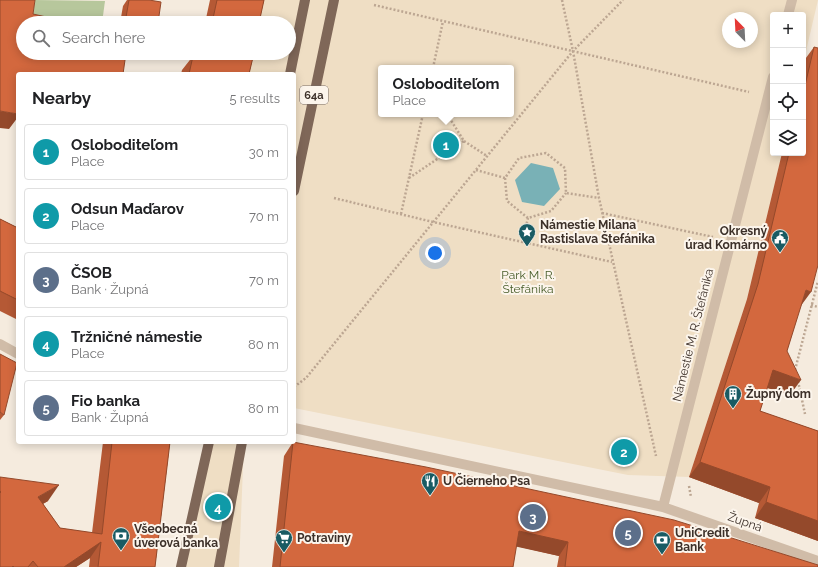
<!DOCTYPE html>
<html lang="en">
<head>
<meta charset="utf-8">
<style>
	body { margin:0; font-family:Raleway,sans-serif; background:#f2f2f2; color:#202124 }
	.controls { position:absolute; right:12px; top:12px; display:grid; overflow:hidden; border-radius:4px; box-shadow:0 2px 10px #0003 }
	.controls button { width:36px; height:36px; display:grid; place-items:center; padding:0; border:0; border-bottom:1px solid #e0e0e0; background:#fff; color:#202124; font:20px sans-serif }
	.compass { position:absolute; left:722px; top:12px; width:36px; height:36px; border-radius:50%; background:#fff; box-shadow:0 2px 10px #0003; rotate:336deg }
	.you { position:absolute; left:435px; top:253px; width:14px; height:14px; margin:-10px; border:3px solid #fff; border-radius:50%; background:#1a73e8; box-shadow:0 0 0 6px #1a73e833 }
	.badge { display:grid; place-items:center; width:26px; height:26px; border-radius:50%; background:#ea580c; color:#fff; font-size:13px; font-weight:700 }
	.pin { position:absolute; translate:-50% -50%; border:2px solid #fff; box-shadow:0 1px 4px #0006 }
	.popup { position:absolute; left:378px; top:65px; width:136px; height:52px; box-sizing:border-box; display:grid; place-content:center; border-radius:4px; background:#fff; filter:drop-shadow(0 1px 3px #0005); font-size:13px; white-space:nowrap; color:#757577 }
	.popup b { font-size:15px; color:#202124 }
	.popup::after { content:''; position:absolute; left:50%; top:100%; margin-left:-8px; border:8px solid transparent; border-top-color:#fff }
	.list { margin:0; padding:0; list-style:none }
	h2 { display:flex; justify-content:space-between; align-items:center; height:52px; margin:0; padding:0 16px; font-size:17px }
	h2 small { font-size:13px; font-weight:400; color:#757577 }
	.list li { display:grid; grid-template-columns:26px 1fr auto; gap:12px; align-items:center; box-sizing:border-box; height:56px; margin:0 8px 8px; padding:0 8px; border:1px solid #e0e0e0; border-radius:4px }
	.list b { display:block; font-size:15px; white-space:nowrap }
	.list p { margin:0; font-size:13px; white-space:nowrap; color:#757577 }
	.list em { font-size:13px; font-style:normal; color:#757577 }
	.icon { flex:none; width:22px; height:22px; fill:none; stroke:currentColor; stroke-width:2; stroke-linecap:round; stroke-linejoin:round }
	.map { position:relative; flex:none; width:818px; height:567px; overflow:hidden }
	.search { position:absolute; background:#fff; box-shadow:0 2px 10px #0003; left:16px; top:16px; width:280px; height:44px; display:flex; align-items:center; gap:10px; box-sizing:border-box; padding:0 14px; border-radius:22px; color:#757577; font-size:15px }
	.panel { position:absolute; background:#fff; box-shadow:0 2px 10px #0003; left:16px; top:72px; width:280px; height:372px; border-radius:4px }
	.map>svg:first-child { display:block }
	.green { fill:#b7c79c }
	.plaza { fill:#efdec4; fill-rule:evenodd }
	.water { fill:#79b1b6 }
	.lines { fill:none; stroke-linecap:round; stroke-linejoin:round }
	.path { stroke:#bca692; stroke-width:2.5; stroke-dasharray:2 2; stroke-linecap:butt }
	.street { stroke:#d0bca8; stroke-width:10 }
	.primary { stroke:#7f6758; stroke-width:10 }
	.wall { fill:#b55935 }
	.shaded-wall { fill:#94492b }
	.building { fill:#d3683e; stroke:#94492b }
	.labels { text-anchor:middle; stroke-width:4; stroke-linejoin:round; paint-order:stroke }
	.shield { fill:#fcf5ec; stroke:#766b64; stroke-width:1 }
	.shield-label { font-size:11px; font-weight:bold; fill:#3c3029 }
	.poi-label { font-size:12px; font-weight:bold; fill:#3c3029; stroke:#fcf5ec; text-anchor:start }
	.park-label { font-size:12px; fill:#485d2a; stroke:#fcf5ec }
	.street-label { font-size:12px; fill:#3c3029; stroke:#fcf5ec }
</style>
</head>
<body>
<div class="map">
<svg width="818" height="567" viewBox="0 0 818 567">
	<rect width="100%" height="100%" fill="#f5ebde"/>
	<path class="green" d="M 35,0 L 105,1 L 102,23 L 32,23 Z"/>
	<path class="plaza" d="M 256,0 L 818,0 L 803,64 L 803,15 L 773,15 L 773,153 L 782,153 L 747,299 L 689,477 L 628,475 L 294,408 L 294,74 L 241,74 L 245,53 L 289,53 L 289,23 L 251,23 ZM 728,18 L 752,18 L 752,42 L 728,42 ZM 381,68 L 511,68 L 511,114 L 381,114 Z
		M 210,442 L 244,442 L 239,567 L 181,567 Z"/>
	<path class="water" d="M 531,163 L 553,168 L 560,189 L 544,206 L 522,202 L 515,180 Z"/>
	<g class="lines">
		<path class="path" d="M 562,0 L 573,51 L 599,198 L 656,456
			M 374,5 L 749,92
			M 433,68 L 443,21
			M 464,141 L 487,156
			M 476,170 L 505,178 L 519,158 L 546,153 L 565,168 L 566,193 L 599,198
			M 409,178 L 464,141 L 447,114
			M 505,178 L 507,201 L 528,218 L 551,211 L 566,193
			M 334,198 L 433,222 L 612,262
			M 602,213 L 713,237
			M 401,214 L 423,114
			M 522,243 L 528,218
			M 811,305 L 818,307
			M 795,370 L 818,281
			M 798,381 L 805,414
			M 294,387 L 306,378 L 573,51 L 623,0
			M 689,486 L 691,497"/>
		<path class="street" d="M 788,15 L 792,0
			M 0,344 L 18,354
			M 294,428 L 663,507 L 818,561
			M 663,507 L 773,77"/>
		<path class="primary" d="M 290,74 L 305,0
			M 294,191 L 334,0
			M 181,567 L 209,442
			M 219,567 L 242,442"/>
	</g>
	<path class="wall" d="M 127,0 L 149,0 L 158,23 L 120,23 L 123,6 Z
		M 210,0 L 264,0 L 259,23 L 205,23 Z
		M 814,47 L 800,307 L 787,351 L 790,395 L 767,388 L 760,411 L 818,431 L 818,541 L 755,518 L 759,503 L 689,477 L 747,299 L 782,153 L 803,153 L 803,62 Z
		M 199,53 L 254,53 L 249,74 L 181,74 L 182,70 L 193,56 L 198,56 Z
		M 0,219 L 18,228 L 18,320 L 0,311 Z
		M 0,412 L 4,415 L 0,420 Z
		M 103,442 L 170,442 L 155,567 L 89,567 L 90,558 L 76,567 L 0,567 L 0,477 L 48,501 L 43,504 L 60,528 L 92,533 Z
		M 293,442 L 818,567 L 557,567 L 559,556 L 516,546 L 513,567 L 272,567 L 284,456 Z"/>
	<path class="shaded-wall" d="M 0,111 L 18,114 L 18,117 L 9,129 L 0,128 Z
		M 806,290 L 811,292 L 800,307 Z
		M 773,370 L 801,380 L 790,395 L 762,386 Z
		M 700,462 L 770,487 L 759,503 L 689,477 Z
		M 59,485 L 48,501 L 26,513 L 38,497 Z
		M 766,502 L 818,521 L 818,541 L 755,518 Z
		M 519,531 L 568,542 L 559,556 L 509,545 Z
		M 101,542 L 90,558 L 76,567 L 64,567 Z"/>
	<path class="building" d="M 0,0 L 35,0 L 33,14 L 73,23 L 23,23 L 23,53 L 126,53 L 123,74 L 18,74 L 18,114 L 0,111 Z
		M 129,0 L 149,0 L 161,2 L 158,23 L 125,23 Z
		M 217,0 L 264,0 L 259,23 L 212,23 Z
		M 814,47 L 818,48 L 818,265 L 811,292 L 806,290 L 787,351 L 801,380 L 773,370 L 760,411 L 818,431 L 818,521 L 766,502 L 770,487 L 700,462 L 758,284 L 789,153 L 803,153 L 803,94 Z
		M 206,53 L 254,53 L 249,74 L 189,74 L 193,56 L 205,58 Z
		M 0,219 L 18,228 L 18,300 L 0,291 Z
		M 0,354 L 17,363 L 4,415 L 0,412 Z
		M 112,442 L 170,442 L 155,567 L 98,567 L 101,542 L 64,567 L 38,567 L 33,561 L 28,567 L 14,567 L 13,566 L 12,567 L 0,567 L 0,493 L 1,492 L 0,491 L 0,477 L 59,485 L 38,497 L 60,528 L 102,534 Z
		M 293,442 L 426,467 L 674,520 L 818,565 L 818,567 L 565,567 L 568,542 L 519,531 L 513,567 L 280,567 Z"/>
	<defs>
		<g id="sight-pin" transform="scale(0.9)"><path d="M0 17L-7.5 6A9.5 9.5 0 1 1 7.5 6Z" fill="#195b63" stroke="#fcf5ec"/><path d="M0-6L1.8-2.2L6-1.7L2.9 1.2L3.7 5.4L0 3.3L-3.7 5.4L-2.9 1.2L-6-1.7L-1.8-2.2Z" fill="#fff"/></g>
		<g id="civic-pin" transform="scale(0.9)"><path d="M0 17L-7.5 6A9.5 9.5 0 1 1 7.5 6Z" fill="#195b63" stroke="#fcf5ec"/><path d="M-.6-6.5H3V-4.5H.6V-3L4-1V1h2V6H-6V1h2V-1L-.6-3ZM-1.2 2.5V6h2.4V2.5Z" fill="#fff"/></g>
		<g id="building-pin" transform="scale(0.9)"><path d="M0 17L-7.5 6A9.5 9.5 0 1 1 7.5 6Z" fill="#195b63" stroke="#fcf5ec"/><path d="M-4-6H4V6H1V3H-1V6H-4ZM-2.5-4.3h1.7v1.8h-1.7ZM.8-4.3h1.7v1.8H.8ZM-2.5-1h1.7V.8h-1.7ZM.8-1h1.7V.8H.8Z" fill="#fff"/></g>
		<g id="restaurant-pin" transform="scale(0.9)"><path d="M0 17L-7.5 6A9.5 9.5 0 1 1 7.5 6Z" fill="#195b63" stroke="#fcf5ec"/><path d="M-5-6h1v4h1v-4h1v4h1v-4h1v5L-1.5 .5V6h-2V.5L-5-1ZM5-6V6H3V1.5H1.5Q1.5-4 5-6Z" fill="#fff"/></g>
		<g id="bank-pin" transform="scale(0.9)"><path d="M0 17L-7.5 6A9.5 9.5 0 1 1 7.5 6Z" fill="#195b63" stroke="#fcf5ec"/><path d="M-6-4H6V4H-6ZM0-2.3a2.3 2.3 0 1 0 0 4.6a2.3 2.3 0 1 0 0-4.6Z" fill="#fff"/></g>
		<g id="supermarket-pin" transform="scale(0.9)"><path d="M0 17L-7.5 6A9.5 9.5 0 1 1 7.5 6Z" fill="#195b63" stroke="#fcf5ec"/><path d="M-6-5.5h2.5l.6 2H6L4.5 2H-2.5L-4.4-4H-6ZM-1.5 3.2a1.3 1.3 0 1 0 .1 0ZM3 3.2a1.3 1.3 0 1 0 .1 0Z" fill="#fff"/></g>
	</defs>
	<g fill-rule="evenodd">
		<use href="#sight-pin" x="527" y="232"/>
		<use href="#civic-pin" x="780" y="238"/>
		<use href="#building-pin" x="733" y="394"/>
		<use href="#restaurant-pin" x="430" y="481"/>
		<use href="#bank-pin" x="121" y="536"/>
		<use href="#supermarket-pin" x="284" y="538"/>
		<use href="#bank-pin" x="662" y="540"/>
	</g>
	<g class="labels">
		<rect class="shield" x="300" y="86" width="28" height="18" rx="3"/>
		<g class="shield-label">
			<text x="314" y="99">64a</text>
		</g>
		<g class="poi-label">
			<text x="540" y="229">Námestie Milana<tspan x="540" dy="14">Rastislava Štefánika</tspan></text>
			<text x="767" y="235" text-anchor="end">Okresný<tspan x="767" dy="14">úrad Komárno</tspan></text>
			<text x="746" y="398">Župný dom</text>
			<text x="443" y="485">U Čierneho Psa</text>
			<text x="134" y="533">Všeobecná<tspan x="134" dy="14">úverová banka</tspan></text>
			<text x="675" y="537">UniCredit<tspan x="675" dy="14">Bank</tspan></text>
			<text x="297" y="542">Potraviny</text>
		</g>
		<g class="park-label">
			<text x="528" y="279">Park M. R.<tspan x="528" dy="14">Štefánika</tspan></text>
		</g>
		<g class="street-label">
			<text transform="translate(693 335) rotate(-76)" y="4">Námestie M. R. Štefánika</text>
			<text transform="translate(745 522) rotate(19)" y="4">Župná</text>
		</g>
	</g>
</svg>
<div class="controls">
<button>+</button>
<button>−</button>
<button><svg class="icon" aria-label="locate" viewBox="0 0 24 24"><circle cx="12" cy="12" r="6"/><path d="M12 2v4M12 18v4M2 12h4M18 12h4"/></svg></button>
<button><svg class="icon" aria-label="layers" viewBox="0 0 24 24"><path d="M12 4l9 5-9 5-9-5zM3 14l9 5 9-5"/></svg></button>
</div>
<svg class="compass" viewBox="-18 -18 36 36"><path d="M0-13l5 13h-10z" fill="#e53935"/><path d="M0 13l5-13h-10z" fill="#757577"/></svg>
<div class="you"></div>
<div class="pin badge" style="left:446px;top:145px;background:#0f9aa8">1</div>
<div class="popup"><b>Osloboditeľom</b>Place</div>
<div class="pin badge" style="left:624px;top:452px;background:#0f9aa8">2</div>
<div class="pin badge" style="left:533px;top:517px;background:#5c6f8a">3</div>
<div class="pin badge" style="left:218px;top:507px;background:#0f9aa8">4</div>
<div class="pin badge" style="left:628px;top:533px;background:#5c6f8a">5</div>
<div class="search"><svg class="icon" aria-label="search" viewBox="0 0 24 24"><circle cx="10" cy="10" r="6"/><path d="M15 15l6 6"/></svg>Search here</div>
<section class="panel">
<h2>Nearby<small>5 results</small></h2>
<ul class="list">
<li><span class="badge" style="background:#0f9aa8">1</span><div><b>Osloboditeľom</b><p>Place</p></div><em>30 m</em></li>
<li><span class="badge" style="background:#0f9aa8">2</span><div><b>Odsun Maďarov</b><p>Place</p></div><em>70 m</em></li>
<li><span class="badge" style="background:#5c6f8a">3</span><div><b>ČSOB</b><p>Bank · Župná</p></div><em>70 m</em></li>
<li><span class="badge" style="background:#0f9aa8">4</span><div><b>Tržničné námestie</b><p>Place</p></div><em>80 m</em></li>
<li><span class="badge" style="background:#5c6f8a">5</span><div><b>Fio banka</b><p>Bank · Župná</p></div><em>80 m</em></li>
</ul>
</section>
</div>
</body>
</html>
